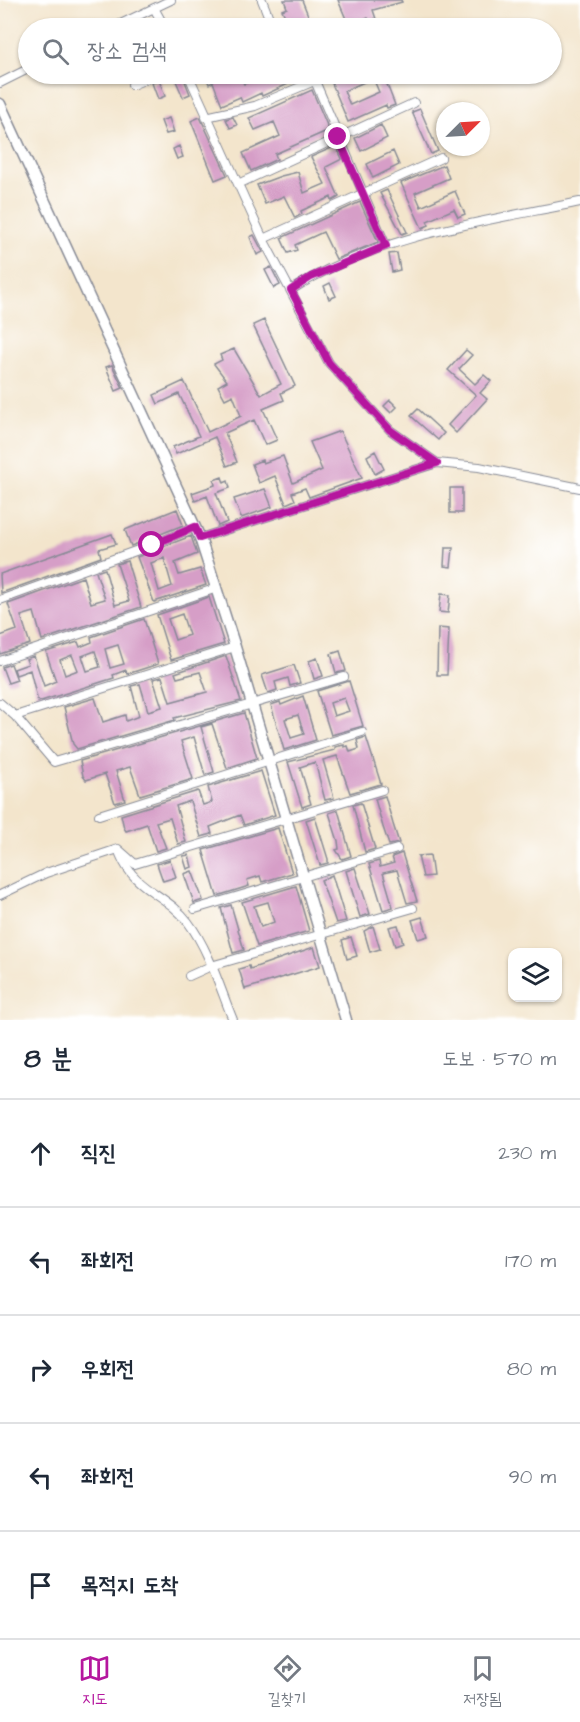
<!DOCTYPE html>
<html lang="ko">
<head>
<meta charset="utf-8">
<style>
	body { margin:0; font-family:"Architects Daughter","Poor Story",sans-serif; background:#f6f6f7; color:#1f2937 }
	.controls { position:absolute; right:18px; bottom:18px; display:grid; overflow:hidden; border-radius:12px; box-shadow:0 2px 4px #0004 }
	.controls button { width:54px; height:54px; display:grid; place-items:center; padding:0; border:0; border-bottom:2px solid #e0e1e3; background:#fff; color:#1f2937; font:30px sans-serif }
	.compass { position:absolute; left:436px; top:102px; width:54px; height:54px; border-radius:50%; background:#fff; box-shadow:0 2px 4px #0004; rotate:66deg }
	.stop { position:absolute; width:18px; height:18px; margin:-14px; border:4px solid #b5179e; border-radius:50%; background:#fff }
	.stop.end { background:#b5179e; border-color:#fff; box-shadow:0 2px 6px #0008 }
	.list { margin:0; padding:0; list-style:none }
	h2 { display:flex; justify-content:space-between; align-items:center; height:78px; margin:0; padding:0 24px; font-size:26px }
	h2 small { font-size:20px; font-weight:400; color:#747a83 }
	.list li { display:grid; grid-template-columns:39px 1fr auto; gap:18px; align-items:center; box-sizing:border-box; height:108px; padding:0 24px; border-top:2px solid #e0e1e3 }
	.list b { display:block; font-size:22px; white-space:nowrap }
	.list em { font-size:20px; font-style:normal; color:#747a83 }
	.icon { flex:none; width:33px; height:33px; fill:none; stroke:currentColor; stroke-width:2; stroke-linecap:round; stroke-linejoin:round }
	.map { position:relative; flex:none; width:580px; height:1020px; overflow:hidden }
	.search { position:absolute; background:#fff; box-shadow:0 2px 4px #0004; left:18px; right:18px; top:18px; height:66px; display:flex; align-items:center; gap:15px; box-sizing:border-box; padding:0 21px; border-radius:33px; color:#747a83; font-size:22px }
	.sheet { height:618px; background:#fff }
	nav { display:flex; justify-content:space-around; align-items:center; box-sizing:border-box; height:84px; border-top:2px solid #e0e1e3; background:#fff; font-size:16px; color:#747a83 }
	nav a { display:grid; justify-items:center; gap:3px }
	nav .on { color:#b5179e }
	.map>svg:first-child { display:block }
	.building { fill:#d69ec7; fill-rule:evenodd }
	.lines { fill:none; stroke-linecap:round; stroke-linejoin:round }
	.minor-casing { stroke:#878a95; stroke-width:10 }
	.tertiary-casing { stroke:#878a95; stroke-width:13 }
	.minor { stroke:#fff; stroke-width:8 }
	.tertiary { stroke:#fff; stroke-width:10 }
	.route { stroke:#b5179e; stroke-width:8 }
</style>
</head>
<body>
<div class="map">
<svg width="580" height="1020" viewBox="0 0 580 1020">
	<rect width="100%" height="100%" fill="#fff"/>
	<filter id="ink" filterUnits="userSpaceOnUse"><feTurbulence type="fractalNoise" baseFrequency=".0167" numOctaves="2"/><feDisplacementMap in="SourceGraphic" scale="12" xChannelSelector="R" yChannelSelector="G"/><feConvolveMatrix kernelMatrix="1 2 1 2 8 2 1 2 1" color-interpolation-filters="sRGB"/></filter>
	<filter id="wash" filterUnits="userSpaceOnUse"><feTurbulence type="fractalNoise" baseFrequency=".008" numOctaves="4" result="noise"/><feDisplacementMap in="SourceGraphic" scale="24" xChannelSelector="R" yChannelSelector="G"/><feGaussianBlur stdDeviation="1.35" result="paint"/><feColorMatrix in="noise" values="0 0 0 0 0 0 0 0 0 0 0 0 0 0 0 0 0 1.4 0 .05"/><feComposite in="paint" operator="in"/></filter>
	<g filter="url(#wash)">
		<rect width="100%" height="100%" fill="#f3e5cc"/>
		<g id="blocks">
			<path class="building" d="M 284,0 L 302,0 L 313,28 L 291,28 L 282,10 L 287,8 Z
				M 338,0 L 401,0 L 402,2 L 373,10 L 379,28 L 371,28 L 368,18 L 349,26 Z
				M 173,74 L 182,74 L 190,94 L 183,97 Z
				M 205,74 L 239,74 L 244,84 L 267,74 L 310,74 L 262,96 L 261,93 L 242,102 L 240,97 L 222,105 L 213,82 L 209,84 Z
				M 340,74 L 404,74 L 386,82 L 395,105 L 387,108 L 386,105 L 348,122 L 331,81 ZM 373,78 L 379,92 L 350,105 L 344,91 Z
				M 159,80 L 165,96 L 158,99 L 152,83 Z
				M 312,90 L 329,130 L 275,154 L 277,159 L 251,171 L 243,153 L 280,136 L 274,122 L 255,130 L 249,118 Z
				M 420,109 L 438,151 L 431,154 L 412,112 Z
				M 200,117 L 227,175 L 215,180 L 191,121 Z
				M 233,117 L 237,125 L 230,128 L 226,119 Z
				M 169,118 L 174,132 L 166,134 L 161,121 Z
				M 381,125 L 387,138 L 361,151 L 355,138 Z
				M 179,146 L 183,157 L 177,159 L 173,149 Z
				M 336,146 L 342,159 L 326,167 L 339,197 L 332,201 L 331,197 L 301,211 L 302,214 L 295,218 L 284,196 L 265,204 L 257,185 L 281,176 L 298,172 L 304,193 L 325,184 L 311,157 Z
				M 393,151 L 399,165 L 373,178 L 367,164 Z
				M 444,165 L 449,178 L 415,193 L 421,207 L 455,191 L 465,214 L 458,217 L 454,209 L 427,221 L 429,225 L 422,228 L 401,183 Z
				M 387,190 L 407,232 L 402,234 L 380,193 Z
				M 360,202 L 378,242 L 336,259 L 323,232 L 295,245 L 297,250 L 288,253 L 281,238 Z
				M 254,235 L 263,252 L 257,255 L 250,237 Z
				M 397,253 L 400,270 L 392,272 L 389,254 Z
				M 271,267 L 280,285 L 274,288 L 265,270 Z
				M 330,283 L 336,296 L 329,299 L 324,286 Z
				M 264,320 L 295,386 L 281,393 L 284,400 L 263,409 L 277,440 L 265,445 L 254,420 L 225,433 L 237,462 L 227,466 L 215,437 L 176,454 L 173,447 L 199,436 L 179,394 L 158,404 L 154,395 L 184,381 L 208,432 L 241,416 L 233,395 L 225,399 L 218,386 L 227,381 L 214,364 L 222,360 L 220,355 L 234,349 L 261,395 L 281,384 L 253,325 Z
				M 466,350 L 472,355 L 459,369 L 475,384 L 484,375 L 491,381 L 480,393 L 487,399 L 456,433 L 448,425 L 476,395 L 448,370 Z
				M 112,365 L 123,388 L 116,391 L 106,367 Z
				M 390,400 L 397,407 L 391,413 L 384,406 Z
				M 418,409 L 444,433 L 438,440 L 411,416 Z
				M 340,431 L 362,478 L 309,497 L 305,488 L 292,493 L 295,500 L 286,504 L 275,476 L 259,483 L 252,464 L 262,460 L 263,463 L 283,456 L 293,483 L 322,470 L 310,442 Z
				M 375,451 L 384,469 L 375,474 L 367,456 Z
				M 222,477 L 224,483 L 228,481 L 230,488 L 216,493 L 227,522 L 218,526 L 207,496 L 195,501 L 192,493 L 215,485 L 214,480 Z
				M 450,488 L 462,488 L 462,513 L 450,513 Z
				M 265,489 L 272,507 L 241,518 L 234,499 Z
				M 177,509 L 183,525 L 131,546 L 125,530 Z
				M 112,534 L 116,544 L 99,549 L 101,557 L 1,593 L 0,574 Z
				M 191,536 L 197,554 L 175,563 L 179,575 L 200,569 L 206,585 L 154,602 L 137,557 ZM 164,558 L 172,586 L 159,591 L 151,563 Z
				M 445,548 L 453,548 L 451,567 L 444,566 Z
				M 127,561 L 141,607 L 42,640 L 34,612 L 21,616 L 30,644 L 0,654 L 0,636 L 17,630 L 8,604 L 83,577 L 91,603 L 105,599 L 96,572 L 105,569 L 115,605 L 129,601 L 117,564 Z
				M 441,594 L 450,595 L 448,613 L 439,612 Z
				M 209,597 L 224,644 L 171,660 L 157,615 ZM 182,614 L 189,635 L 175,640 L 168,619 Z
				M 144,619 L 158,664 L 127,674 L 126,670 L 113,675 L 114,678 L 38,702 L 30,670 L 16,675 L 14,669 L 28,664 L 26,659 L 34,656 L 44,686 L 56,681 L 46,652 L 78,642 L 80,647 L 92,642 L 91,637 ZM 118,645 L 124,664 L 110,668 L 105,649 ZM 95,651 L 100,667 L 87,671 L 82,656 ZM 72,655 L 78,670 L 65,675 L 60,660 Z
				M 438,628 L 449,629 L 447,675 L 437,675 Z
				M 340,651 L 346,671 L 336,673 L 331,654 Z
				M 226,656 L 241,701 L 174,718 L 175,720 L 77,749 L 73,744 L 64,707 L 95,698 L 103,722 L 125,715 L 126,721 L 139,716 L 131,686 L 140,684 L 148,711 L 162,707 L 153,679 L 162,677 L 170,702 L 207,692 L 200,672 L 177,678 L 175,673 Z
				M 317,658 L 323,676 L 314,679 L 309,661 Z
				M 11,664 L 17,680 L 8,683 L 2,667 Z
				M 294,665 L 300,683 L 290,686 L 288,678 L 275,682 L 277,690 L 268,693 L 262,675 Z
				M 349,681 L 363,726 L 331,735 L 317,691 ZM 344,698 L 349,711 L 334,716 L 330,703 Z
				M 303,696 L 316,740 L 284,750 L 271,705 L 280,702 L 281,705 ZM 298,715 L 304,734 L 291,738 L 285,719 Z
				M 244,713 L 257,758 L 227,768 L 212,724 L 201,727 L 214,772 L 205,775 L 194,737 L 181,741 L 193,779 L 140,795 L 130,767 L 116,771 L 125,800 L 115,803 L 105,774 L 86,780 L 83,776 L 80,761 Z
				M 366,737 L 381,784 L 350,793 L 337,756 L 323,760 L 334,798 L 325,800 L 315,762 L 300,767 L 311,804 L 302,807 L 288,762 L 335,750 L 335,747 L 344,745 L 344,747 L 348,746 L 350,752 L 359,749 L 357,740 Z
				M 261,771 L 275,815 L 244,825 L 240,815 L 210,827 L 212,834 L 201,837 L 190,801 L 176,806 L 186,842 L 178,844 L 170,818 L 156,822 L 166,848 L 156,851 L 147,824 L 126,831 L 124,828 L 121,815 L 198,791 L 203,805 L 212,802 L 208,787 Z
				M 385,796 L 393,824 L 399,843 L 389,845 L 383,827 L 375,799 Z
				M 361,803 L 375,849 L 365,852 L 353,805 Z
				M 338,810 L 351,856 L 342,859 L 336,850 L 339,849 L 338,841 L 329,813 Z
				M 315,817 L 328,859 L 328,863 L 320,865 L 306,820 Z
				M 278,828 L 292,873 L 262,882 L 260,876 L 247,880 L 249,886 L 217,896 L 203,850 Z
				M 402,853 L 417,901 L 407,903 L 397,870 L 383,873 L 393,907 L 383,910 L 369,864 L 379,861 L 380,867 L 394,863 L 392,857 Z
				M 189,855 L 192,867 L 187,869 L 183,856 Z
				M 430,855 L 433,876 L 423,877 L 418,856 Z
				M 170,860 L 176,877 L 163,881 L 157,864 Z
				M 355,868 L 370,914 L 360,917 L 346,871 Z
				M 192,871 L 203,900 L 194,903 L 184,874 Z
				M 332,875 L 346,921 L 336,923 L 321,880 Z
				M 296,886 L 309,931 L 257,946 L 242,902 ZM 268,902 L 274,922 L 261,927 L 254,906 Z
				M 231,905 L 244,950 L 233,953 L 221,908 Z
				M 422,917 L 428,936 L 418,939 L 412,920 Z
				M 398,925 L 403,943 L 395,946 L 389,927 Z
				M 373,926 L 380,949 L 370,952 L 364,931 Z
				M 351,937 L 357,956 L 347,959 L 342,940 Z
				M 314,947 L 320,966 L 245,989 L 239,969 L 249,966 L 250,969 Z"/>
		</g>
	</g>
	<g filter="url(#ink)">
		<use href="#blocks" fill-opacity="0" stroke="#878a95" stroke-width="1.5"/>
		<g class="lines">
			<g class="minor-casing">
				<path id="minor" d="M 262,0 L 273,28
					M 154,8 L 165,28
					M 112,28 L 171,0
					M 188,74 L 263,239 L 329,363 L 390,430 L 437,463
					M 315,81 L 386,246
					M 0,83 L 28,69
					M 132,85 L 158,74
					M 206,117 L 255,106 L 331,74
					M 238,184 L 414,103
					M 263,239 L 441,158
					M 291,290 C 377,235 482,222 580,202
					M 200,538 L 437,463 L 479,467 L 580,488
					M 0,600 L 152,545 L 195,527
					M 0,661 L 217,588
					M 0,703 L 15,716 L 54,762 L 344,677
					M 15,716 L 235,647
					M 99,815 L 362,732
					M 118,849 L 135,864 L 382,790
					M 120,854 C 134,890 167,894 188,922 C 209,950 220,988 233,1020
					M 0,895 L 46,873 L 118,849
					M 195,909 L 397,849
					M 189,976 L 211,966 L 413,908"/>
			</g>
			<g class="tertiary-casing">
				<path id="tertiary" d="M 0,104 L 200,538 L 235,647 L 346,1020"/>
			</g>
			<use href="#minor" class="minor"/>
			<use href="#tertiary" class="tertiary"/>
		</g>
	</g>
	<g class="lines" filter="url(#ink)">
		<path class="route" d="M 152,545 L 195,527 L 200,538 L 437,463 L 390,430 L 329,363 L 291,290 L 311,277 L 386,246 L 338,137"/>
	</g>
</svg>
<div class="controls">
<button><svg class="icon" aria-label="layers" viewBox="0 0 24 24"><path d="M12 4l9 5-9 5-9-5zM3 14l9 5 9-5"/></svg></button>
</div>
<svg class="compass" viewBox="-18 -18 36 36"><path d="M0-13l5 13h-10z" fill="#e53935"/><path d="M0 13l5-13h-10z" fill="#747a83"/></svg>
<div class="stop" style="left:152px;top:545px"></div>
<div class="stop end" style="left:338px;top:137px"></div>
<div class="search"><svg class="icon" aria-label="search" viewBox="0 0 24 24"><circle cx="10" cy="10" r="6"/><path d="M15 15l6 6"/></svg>장소 검색</div>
</div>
<section class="sheet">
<h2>8 분<small>도보 · 570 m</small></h2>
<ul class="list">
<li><svg class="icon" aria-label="ahead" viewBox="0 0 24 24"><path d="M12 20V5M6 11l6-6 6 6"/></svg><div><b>직진</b></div><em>230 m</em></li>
<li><svg class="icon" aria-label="left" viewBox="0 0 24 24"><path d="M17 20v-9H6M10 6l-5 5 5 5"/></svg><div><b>좌회전</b></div><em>170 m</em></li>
<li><svg class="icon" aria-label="right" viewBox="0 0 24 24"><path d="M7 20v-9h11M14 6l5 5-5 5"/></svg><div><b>우회전</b></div><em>80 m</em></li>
<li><svg class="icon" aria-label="left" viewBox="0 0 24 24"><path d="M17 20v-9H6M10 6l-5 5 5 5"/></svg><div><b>좌회전</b></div><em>90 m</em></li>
<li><svg class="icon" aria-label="arrive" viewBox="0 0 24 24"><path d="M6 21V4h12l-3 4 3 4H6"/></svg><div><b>목적지 도착</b></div></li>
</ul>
</section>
<nav>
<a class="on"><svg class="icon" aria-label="map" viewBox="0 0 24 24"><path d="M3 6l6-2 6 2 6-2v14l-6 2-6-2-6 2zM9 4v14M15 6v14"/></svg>지도</a>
<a><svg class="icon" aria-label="directions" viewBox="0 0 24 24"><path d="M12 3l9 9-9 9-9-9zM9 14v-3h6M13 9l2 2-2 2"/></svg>길찾기</a>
<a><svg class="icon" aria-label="saved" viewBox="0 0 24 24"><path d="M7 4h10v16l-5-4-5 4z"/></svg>저장됨</a>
</nav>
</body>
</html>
